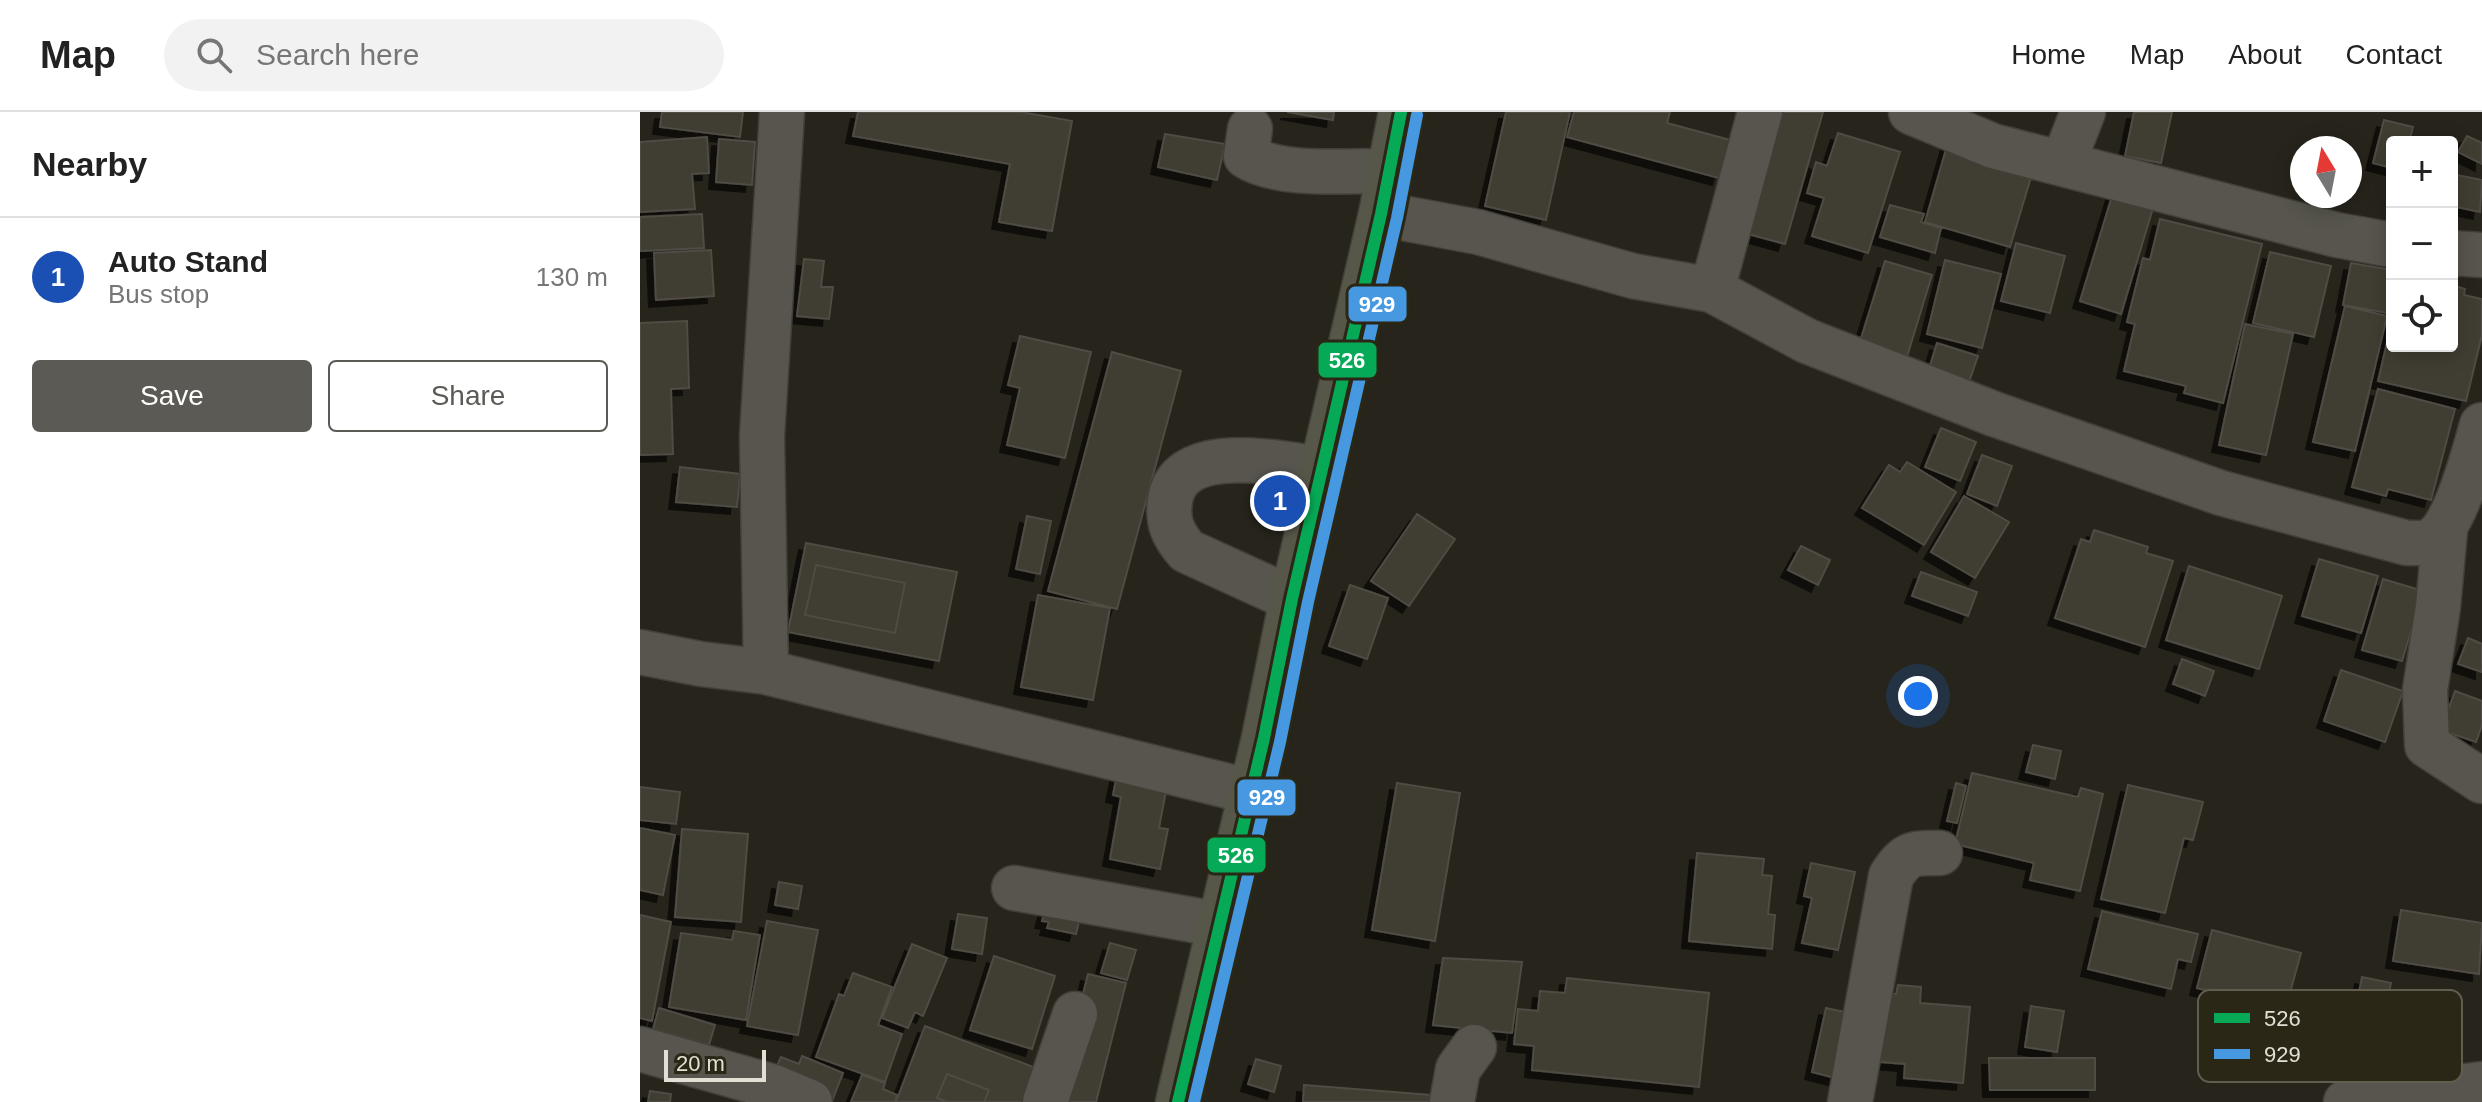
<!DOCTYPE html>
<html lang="en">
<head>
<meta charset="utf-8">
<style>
	body { margin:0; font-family:Helvetica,sans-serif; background:#f2f2f2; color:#222 }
	.controls { position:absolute; right:24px; top:24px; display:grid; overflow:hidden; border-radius:8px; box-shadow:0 4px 20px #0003 }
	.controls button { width:72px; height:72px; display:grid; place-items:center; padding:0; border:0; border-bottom:2px solid #e0e0e0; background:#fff; color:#222; font:40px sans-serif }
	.compass { position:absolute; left:1650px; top:24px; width:72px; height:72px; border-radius:50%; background:#fff; box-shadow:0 4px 20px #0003; rotate:350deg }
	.scale { position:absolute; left:24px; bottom:20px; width:102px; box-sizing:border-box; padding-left:8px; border:4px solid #e2e0d5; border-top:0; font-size:22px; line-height:28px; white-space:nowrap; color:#e2e0d5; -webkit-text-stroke:6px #2b2716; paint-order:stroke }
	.you { position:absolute; left:1278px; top:584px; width:28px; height:28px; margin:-20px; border:6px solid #fff; border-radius:50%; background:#1a73e8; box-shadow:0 0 0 12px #1a73e833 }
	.badge { display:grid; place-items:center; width:52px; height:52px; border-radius:50%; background:#5b5a55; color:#fff; font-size:26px; font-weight:700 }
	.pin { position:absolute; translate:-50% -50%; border:4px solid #fff; box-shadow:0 2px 8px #0006 }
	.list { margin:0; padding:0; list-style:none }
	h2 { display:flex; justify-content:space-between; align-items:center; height:104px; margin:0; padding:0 32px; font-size:34px }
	h2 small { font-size:26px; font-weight:400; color:#767676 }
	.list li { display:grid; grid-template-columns:52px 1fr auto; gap:24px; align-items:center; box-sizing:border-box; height:120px; padding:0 32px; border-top:2px solid #e0e0e0 }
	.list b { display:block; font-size:30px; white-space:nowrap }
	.list p { margin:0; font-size:26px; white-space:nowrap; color:#767676 }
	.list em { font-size:26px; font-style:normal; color:#767676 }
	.actions { display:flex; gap:16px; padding:24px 32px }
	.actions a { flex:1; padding:18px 0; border:2px solid #5b5a55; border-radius:8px; text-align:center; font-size:28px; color:#5b5a55 }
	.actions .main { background:#5b5a55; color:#fff }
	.icon { flex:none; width:44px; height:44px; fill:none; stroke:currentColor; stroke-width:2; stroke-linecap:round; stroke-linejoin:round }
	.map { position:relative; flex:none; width:1842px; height:990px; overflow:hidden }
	header { display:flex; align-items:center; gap:48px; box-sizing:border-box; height:112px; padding:0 40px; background:#fff; border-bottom:2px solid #e0e0e0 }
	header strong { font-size:38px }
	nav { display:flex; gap:44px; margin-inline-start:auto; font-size:28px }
	.search { width:560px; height:72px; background:#f2f2f2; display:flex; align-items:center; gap:20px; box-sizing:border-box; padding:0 28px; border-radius:44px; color:#767676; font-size:30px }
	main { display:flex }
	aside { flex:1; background:#fff }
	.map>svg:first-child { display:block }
	.building { fill:#413c31; stroke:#4f4b44; stroke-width:2; fill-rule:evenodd; filter:url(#shadow) }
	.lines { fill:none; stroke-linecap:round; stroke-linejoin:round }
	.minor-casing { stroke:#413f38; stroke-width:47 }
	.major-casing { stroke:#413f38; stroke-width:47 }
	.minor { stroke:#57554d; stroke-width:44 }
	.major { stroke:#575749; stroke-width:44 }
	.bus-1-casing { stroke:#2b2716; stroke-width:18 }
	.bus-2-casing { stroke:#2b2716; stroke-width:18 }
	.bus-1 { stroke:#06aa56; stroke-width:12 }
	.bus-2 { stroke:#4699e1; stroke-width:12 }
	.key { fill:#2b2716; stroke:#625e4f; stroke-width:2 }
	.key-label { font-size:22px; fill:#e2e0d5 }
	.line-badge { stroke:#2b2716; stroke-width:3 }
	.badge-label { font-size:22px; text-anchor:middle; font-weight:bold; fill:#fff }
</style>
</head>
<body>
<header>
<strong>Map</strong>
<div class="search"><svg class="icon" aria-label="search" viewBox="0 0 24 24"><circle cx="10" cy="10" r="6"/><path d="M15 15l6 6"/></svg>Search here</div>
<nav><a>Home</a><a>Map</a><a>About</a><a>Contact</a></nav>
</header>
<main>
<aside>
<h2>Nearby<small></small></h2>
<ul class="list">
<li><span class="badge" style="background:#1a4fb4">1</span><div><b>Auto Stand</b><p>Bus stop</p></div><em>130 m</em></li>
</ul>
<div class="actions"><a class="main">Save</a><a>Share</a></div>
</aside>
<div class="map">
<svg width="1842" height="990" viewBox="0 0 1842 990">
	<defs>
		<filter id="shadow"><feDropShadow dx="-7" dy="7" stdDeviation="0" flood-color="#0009"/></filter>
	</defs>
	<rect width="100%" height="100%" fill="#26241b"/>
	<path class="building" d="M 22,0 L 103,0 L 100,25 L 20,15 Z
		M 218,0 L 381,0 L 432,9 L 412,119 L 359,110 L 370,52 L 213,24 Z
		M 647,0 L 694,0 L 693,8 Z
		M 866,0 L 930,0 L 906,108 L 845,94 Z
		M 934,0 L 1030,0 L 1027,11 L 1090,28 L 1079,66 L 927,25 Z
		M 1142,0 L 1183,0 L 1145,132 L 1108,122 Z
		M 1494,0 L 1532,0 L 1521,51 L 1485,44 Z
		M 1744,8 L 1773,15 L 1769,30 L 1752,30 L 1752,56 L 1733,51 Z
		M 1198,21 L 1260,40 L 1228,141 L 1172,124 L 1184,86 L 1167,81 L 1176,50 L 1187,54 Z
		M 525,22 L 585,32 L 577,68 L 518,55 Z
		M 1827,24 L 1842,31 L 1842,52 L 1818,40 Z
		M 67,25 L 69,61 L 52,62 L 55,97 L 0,100 L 0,30 Z
		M 79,27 L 115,30 L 112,73 L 76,70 Z
		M 1309,27 L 1395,52 L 1370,135 L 1285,110 Z
		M 1812,62 L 1842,68 L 1840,100 L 1812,94 Z
		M 1473,81 L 1514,93 L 1481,202 L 1440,189 Z
		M 1250,93 L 1284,102 L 1281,110 L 1301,116 L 1295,141 L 1240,125 Z
		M 62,102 L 64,136 L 0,139 L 0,105 Z
		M 1520,107 L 1622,132 L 1583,291 L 1544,281 L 1546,274 L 1484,259 L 1495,212 L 1487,210 L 1503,146 L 1510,148 Z
		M 1376,131 L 1425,144 L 1410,201 L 1361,189 Z
		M 71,138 L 74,184 L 16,188 L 14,141 Z
		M 1630,140 L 1691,154 L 1674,225 L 1613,211 Z
		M 164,147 L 184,149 L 181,175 L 193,175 L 189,207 L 157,204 Z
		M 1305,148 L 1361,162 L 1342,236 L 1287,222 Z
		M 1245,149 L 1292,163 L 1266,248 L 1219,233 Z
		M 1711,151 L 1752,158 L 1748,201 L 1703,193 Z
		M 1812,173 L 1825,177 L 1824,183 L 1842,187 L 1842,223 L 1826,289 L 1738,269 L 1752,209 L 1752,234 L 1812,234 Z
		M 1705,194 L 1747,204 L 1715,339 L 1673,330 Z
		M 47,209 L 49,276 L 31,277 L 33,342 L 0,343 L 0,211 Z
		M 1605,212 L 1653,222 L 1626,343 L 1579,333 Z
		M 380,224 L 451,240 L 425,346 L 367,333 L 380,276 L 368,273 Z
		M 1297,231 L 1338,244 L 1328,273 L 1288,260 Z
		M 472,240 L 541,259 L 477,497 L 408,479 Z
		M 1738,277 L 1815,297 L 1791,388 L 1748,377 L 1746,384 L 1712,375 Z
		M 1301,316 L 1336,330 L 1320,369 L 1285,355 Z
		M 1342,343 L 1372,354 L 1357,394 L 1327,382 Z
		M 1267,350 L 1316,380 L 1284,433 L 1222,396 L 1249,353 L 1260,360 Z
		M 40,355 L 100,362 L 97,395 L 36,390 Z
		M 1324,384 L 1369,410 L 1335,466 L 1291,440 Z
		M 777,402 L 815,427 L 769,494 L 731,469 Z
		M 387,404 L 411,409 L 400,462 L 376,457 Z
		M 1454,418 L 1508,435 L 1506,441 L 1533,449 L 1505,535 L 1415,506 L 1441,427 L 1450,430 Z
		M 166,431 L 317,460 L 299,549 L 148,520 ZM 176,453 L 265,471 L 255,521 L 165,503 Z
		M 1161,434 L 1190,448 L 1178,473 L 1148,458 Z
		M 1679,447 L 1738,464 L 1721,521 L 1662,504 Z
		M 176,453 L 265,471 L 255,521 L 165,503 Z
		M 1549,454 L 1642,484 L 1619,557 L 1526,528 Z
		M 1281,460 L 1337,480 L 1328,504 L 1272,484 Z
		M 1743,467 L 1783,479 L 1762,549 L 1722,538 Z
		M 710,473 L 748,486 L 727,547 L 689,534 Z
		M 398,483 L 470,496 L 453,588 L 381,575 Z
		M 1828,526 L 1842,532 L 1842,560 L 1818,552 Z
		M 1542,547 L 1574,559 L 1565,584 L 1533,572 Z
		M 1701,558 L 1763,579 L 1745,630 L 1684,609 Z
		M 1815,579 L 1842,589 L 1842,613 L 1836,630 L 1801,618 Z
		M 1393,633 L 1421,639 L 1415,667 L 1386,660 Z
		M 478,658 L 528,668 L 519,716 L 528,717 L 520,757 L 470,747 L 481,685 L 473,683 Z
		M 1332,661 L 1438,685 L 1441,676 L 1463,682 L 1440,779 L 1390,768 L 1394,751 L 1315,732 Z
		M 757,671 L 820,681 L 795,829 L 732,818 Z
		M 1316,671 L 1326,674 L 1317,711 L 1307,709 Z
		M 1488,673 L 1563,690 L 1553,728 L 1544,726 L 1525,801 L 1461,787 Z
		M 0,675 L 40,680 L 36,712 L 0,708 Z
		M 0,716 L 35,723 L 23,783 L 0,778 Z
		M 42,717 L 108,722 L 101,810 L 35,805 Z
		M 1057,741 L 1124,747 L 1122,763 L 1132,764 L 1128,802 L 1135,803 L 1132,837 L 1049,829 Z
		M 1171,751 L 1215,760 L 1198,838 L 1162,831 L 1172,786 L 1164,784 Z
		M 139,770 L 162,774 L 158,797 L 135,793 Z
		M 407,792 L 441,801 L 436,822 L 407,816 L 409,810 L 402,809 Z
		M 1761,798 L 1842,811 L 1839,862 L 1753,849 Z
		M 1462,799 L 1558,822 L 1551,850 L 1538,847 L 1531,877 L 1448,857 Z
		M 318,802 L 347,806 L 342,842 L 312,837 Z
		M 0,803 L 31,810 L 12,909 L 0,906 Z
		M 127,809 L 178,818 L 158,923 L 107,914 Z
		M 1572,818 L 1661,841 L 1645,899 L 1557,876 Z
		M 94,819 L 120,823 L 106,908 L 29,895 L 41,821 L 92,828 Z
		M 470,831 L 496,838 L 487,868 L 461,861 Z
		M 272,832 L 307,846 L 283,904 L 275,900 L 268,916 L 242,906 Z
		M 354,844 L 415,864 L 392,937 L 330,918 Z
		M 803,846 L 882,850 L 872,921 L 793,913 Z
		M 213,861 L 252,875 L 238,913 L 262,922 L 245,970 L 176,945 L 199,882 L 204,884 Z
		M 448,862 L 486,871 L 456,990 L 416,990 Z
		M 1722,865 L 1751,871 L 1743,906 L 1715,901 Z
		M 927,866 L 1069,881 L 1059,975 L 892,958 L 894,934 L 874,932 L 878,897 L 898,899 L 900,879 L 925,881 Z
		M 1258,873 L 1281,875 L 1280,891 L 1330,895 L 1323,971 L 1264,966 L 1265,952 L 1228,949 L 1234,880 L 1256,882 Z
		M 1391,894 L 1424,899 L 1417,940 L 1385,935 Z
		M 19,896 L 75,913 L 69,933 L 13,917 Z
		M 1186,896 L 1214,902 L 1199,967 L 1172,960 Z
		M 285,914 L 396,956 L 383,990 L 344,990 L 349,978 L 307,962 L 297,986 L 307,990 L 256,990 Z
		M 162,944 L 203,961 L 192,989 L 132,965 L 141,945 L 159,952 Z
		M 1349,946 L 1455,946 L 1455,978 L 1350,978 Z
		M 616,947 L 641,954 L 634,980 L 608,972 Z
		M 307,962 L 349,978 L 344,990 L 307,990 L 297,986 Z
		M 222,963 L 245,971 L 243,977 L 257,983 L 255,990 L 211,990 Z
		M 664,973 L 791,983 L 790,990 L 663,990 Z
		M 10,979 L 31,982 L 30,990 L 8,990 Z"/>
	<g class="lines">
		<g class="minor-casing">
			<path id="minor" d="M 1271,0 L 1353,34 L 1697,123 L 1752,133
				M 610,17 L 606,44 C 641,66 708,58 750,59
				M 1423,51 L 1443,0
				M 741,102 L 838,120 L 993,164 L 1072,178 L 1167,229 L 1354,302 L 1581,381 L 1767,431 C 1775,431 1785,432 1792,428 C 1816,413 1834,341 1842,313
				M 1812,141 L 1842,143
				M 1072,178 L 1120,0
				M 1805,418 L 1798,495 L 1785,578 L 1787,633 L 1842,669
				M 652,487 L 547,439 C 533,423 527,410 530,389 C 538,328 640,352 682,357
				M 0,540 L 61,552 L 126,560 L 122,324 L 142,0
				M 126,560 L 612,680
				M 374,776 L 581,813
				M 0,937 L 134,975 L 170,990
				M 405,990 L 435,902
				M 812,990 L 818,957 L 834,935
				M 1210,990 L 1251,764 C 1267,740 1272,741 1300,741
				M 1706,990 L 1842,972"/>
		</g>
		<g class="major-casing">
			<path id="major" d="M 538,990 L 624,626 L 652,487 L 741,102 L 761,0"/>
		</g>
		<use href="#minor" class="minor"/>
		<use href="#major" class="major"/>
		<g class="bus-1-casing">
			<path id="bus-1" d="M 538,990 L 624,626 L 652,487 L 741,102 L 761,0"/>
		</g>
		<g class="bus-2-casing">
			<path id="bus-2" d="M 554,990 L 640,630 L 668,490 L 757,106 L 777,3"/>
		</g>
		<use href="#bus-1" class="bus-1"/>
		<use href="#bus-2" class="bus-2"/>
	</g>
	<rect x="1558" y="878" width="264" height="92" rx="12" class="key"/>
	<rect x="1574" y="901" width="36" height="10" fill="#06aa56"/>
	<rect x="1574" y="937" width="36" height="10" fill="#4699e1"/>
	<g class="key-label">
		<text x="1624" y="914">526</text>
		<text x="1624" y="950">929</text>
	</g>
	<g class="line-badge">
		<rect x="707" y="173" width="61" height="38" rx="8" fill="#4699e1"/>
		<rect x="677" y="229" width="61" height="38" rx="8" fill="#06aa56"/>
		<rect x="596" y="666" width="61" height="39" rx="8" fill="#4699e1"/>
		<rect x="566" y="724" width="61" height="38" rx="8" fill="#06aa56"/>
	</g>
	<g class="badge-label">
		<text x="737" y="200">929</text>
		<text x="707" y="256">526</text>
		<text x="627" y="693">929</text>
		<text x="596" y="751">526</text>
	</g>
</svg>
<div class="controls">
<button>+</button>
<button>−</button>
<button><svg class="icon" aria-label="locate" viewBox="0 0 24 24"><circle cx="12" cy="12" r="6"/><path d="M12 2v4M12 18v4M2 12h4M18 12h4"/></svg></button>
</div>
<svg class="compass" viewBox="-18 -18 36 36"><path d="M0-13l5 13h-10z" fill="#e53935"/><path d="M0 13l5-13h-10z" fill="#767676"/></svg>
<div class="scale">20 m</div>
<div class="you"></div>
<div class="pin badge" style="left:640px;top:389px;background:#1a4fb4">1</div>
</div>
</main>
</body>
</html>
